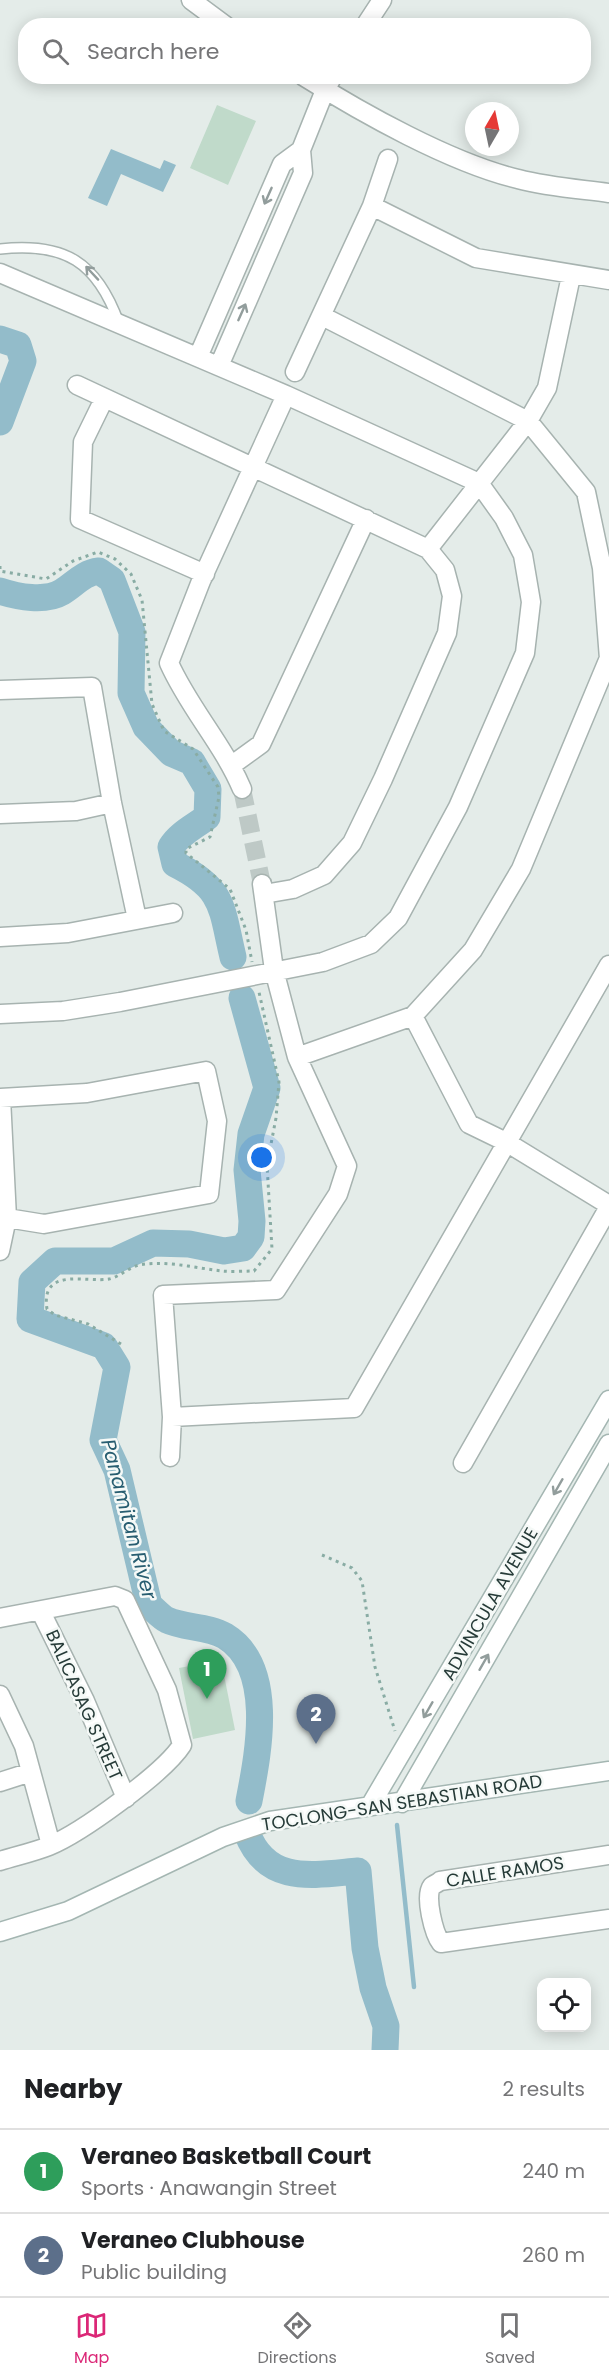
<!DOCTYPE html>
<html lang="en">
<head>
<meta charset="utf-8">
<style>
	body { margin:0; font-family:Poppins,sans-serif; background:#f6f6f6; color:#202124 }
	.controls { position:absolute; right:18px; bottom:18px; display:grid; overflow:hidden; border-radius:12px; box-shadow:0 3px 15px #0003 }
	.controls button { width:54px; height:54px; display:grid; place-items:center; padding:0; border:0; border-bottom:2px solid #e0e0e0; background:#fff; color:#202124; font:30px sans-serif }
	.compass { position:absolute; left:465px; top:102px; width:54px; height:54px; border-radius:50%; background:#fff; box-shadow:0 3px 15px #0003; rotate:9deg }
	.you { position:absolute; left:262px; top:1158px; width:21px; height:21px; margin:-15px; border:4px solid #fff; border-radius:50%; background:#1a73e8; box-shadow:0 0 0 9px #1a73e833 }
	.badge { display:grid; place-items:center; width:39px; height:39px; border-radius:50%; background:#db2777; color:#fff; font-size:20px; font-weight:700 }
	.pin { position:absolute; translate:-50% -50px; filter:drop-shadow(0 2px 3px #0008) }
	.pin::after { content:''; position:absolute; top:32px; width:21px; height:18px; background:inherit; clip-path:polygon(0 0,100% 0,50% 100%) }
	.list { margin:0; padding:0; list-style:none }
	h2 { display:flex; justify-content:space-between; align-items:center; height:78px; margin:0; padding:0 24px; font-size:26px }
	h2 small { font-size:20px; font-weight:400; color:#757577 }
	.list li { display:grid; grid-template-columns:39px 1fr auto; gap:18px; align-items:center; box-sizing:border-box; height:84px; padding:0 24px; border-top:2px solid #e0e0e0 }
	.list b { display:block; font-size:22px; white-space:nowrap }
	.list p { margin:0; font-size:20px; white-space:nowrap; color:#757577 }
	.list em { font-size:20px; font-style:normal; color:#757577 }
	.icon { flex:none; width:33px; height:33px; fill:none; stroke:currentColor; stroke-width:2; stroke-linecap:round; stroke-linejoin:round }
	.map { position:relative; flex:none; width:609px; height:2050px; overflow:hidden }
	.search { position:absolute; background:#fff; box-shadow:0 3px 15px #0003; left:18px; right:18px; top:18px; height:66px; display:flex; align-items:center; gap:15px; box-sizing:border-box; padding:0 21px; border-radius:24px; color:#757577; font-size:22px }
	.sheet { height:246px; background:#fff }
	nav { display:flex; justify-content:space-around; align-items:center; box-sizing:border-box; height:84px; border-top:2px solid #e0e0e0; background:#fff; font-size:16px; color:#757577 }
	nav a { display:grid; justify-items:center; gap:3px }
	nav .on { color:#db2777 }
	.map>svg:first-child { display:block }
	.green { fill:#c0daca }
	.water { fill:#93bcca }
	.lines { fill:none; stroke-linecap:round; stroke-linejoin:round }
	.stream { stroke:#93bcca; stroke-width:4.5 }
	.river { stroke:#93bcca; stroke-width:27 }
	.street-tunnel { stroke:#bec9c6; stroke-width:18; stroke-dasharray:18 9; stroke-linecap:butt }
	.lane-casing { stroke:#a7b3b0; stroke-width:12 }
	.street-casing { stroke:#a7b3b0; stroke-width:21 }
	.secondary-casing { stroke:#a4b6b2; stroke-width:21 }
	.path { stroke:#89aca4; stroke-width:3; stroke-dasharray:3 4.5; stroke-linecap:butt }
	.lane { stroke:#fff; stroke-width:9 }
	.street { stroke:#fff; stroke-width:18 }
	.secondary { stroke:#fff; stroke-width:18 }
	.oneway { stroke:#929d9c }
	.labels { text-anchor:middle; stroke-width:5; stroke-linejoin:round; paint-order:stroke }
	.street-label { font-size:18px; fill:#263b38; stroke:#f5f9f7 }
	.water-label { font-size:20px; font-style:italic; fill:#275d70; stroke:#f5f9f7 }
</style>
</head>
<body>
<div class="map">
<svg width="609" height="2050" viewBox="0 0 609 2050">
	<rect width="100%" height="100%" fill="#e4ece9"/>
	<path class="green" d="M 217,105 L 256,121 L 228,185 L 190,168 Z
		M 221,1660 L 235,1730 L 193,1739 L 179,1668 Z"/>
	<path class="water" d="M 111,149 L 160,169 L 164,160 L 176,165 L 163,192 L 121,174 L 107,206 L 88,198 Z"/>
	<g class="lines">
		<path class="stream" d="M 397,1825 L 414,1987"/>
		<path class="river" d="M 0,339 L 18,345 L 23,361 L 0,422
			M 0,591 C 18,597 45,602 62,592 C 75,584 83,573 99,571 L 112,580 L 132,632 L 131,693 L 146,727 L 171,753 L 192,762 L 208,789 L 207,817 C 194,827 180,833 171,847 L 175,864 C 225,889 221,907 233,957
			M 242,998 L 267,1088 L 251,1134 L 247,1170 L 252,1221 L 251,1237 L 243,1248 L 224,1251 L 189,1244 L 153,1243 L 114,1261 L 55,1261 L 32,1282 L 30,1319 L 104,1346 L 117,1367 L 103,1440 L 117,1470 L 149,1605 C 155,1610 161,1617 167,1620 C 184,1628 208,1626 225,1636 C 276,1667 258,1754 249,1801
			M 247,1833 C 267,1885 313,1875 358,1871 L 365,1948 L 373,1988 L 386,2026 L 385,2050"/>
		<path class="street-tunnel" d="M 242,789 L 262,884"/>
		<g class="lane-casing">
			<path id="lane" d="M 0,249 C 65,242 97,262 119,323"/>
		</g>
		<g class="street-casing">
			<path id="street" d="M 191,0 L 226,26
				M 365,26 L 382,0
				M 303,76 C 362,113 451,163 518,179 C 548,187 579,189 609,193
				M 372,206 L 388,159
				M 0,273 L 286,395 L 479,483 L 504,518 L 523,555 L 531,602 L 525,653 L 458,807 L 398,918 L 371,944 L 323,962 L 120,1002 L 63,1011 L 0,1014
				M 322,316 L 528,421 L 586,492 L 602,568 L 609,659
				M 198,357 L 282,164 L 301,150
				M 219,366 L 303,173 L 301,150 L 325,90 L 333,76
				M 295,372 L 372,206 L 476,258 L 609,280
				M 77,385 L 428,549 L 445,570 L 452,596 L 447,633 L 383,779 L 352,843 L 324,875 L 293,889 L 264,894
				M 104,399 L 83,442 L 80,519 L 205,574
				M 428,549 L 528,421 L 547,388 L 571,276
				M 0,690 L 92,687 L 112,803 L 137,919
				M 232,765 L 261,744 L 366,519
				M 242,789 C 223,744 189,708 169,663 L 201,581 L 286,395
				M 0,814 L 76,811 L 112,803
				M 262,884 L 274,970 L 297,1057 L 413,1016 L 469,1124 L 506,1142 L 609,1205
				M 0,937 L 68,933 L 173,913
				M 413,1016 L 473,950 L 521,869 L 609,658
				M 0,1098 L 87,1093 L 206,1071 L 217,1121 L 209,1194 L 44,1224 L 7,1218
				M 0,1251 L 7,1218 L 1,1098
				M 172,1417 L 354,1408 L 609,965
				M 170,1457 L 172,1417 L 163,1295 L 276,1290 L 338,1194 L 347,1166 L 297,1057
				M 463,1463 L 609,1207
				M 41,1612 L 85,1701 L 126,1798
				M 0,1618 L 115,1596 L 125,1600 L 167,1690 L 182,1745 C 164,1773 81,1833 49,1846 C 34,1852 16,1856 0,1861
				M 0,1695 L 24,1746 L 51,1845
				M 0,1782 L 31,1772
				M 609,1855 L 440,1881 C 439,1882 432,1886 432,1886 C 424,1896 434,1934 441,1943 L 609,1919"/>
		</g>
		<g class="secondary-casing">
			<path id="secondary" d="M 402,1803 L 609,1444
				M 370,1806 L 609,1400
				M 0,1932 L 68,1911 L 223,1837 L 270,1821 L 609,1771"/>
		</g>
		<path class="path" d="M 0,566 L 0,571 L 46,579 L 73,561 L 98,552 L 115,559 L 131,574 L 142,600 L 152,704 L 164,731 L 193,749 L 218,787 L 219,797 L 210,837 L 186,849 L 186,853 L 230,889 L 246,930 L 252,962
			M 121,1344 L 88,1324 L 55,1315 L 47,1309 C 40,1266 88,1283 109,1279 C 119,1277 128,1268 139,1265 C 166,1260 195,1268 222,1271 C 232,1272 244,1271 254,1271 L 272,1249 L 267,1165 L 276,1118 L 279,1082 L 259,992
			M 322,1555 L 352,1568 L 362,1581 L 375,1667 L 395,1731"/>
		<use href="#lane" class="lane"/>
		<use href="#street" class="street"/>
		<use href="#secondary" class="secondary"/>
	</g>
	<defs><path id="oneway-shaft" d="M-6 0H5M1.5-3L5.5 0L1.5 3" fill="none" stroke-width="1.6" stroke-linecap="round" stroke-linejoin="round" transform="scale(1.5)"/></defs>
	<g class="oneway">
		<use href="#oneway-shaft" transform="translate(268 196) rotate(114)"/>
		<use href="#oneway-shaft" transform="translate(92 273) rotate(-133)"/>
		<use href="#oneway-shaft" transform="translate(242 312) rotate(-66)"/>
		<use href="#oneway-shaft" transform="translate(558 1487) rotate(120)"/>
		<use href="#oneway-shaft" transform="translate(484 1662) rotate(-60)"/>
		<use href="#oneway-shaft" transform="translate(428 1710) rotate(120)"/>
	</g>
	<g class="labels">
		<g class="street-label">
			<text transform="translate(490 1604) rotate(-60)" y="6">ADVINCULA AVENUE</text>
			<text transform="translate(84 1705) rotate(66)" y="6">BALICASAG STREET</text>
			<text transform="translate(402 1803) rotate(-9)" y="6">TOCLONG-SAN SEBASTIAN ROAD</text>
			<text transform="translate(505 1872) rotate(-9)" y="6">CALLE RAMOS</text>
		</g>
		<g class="water-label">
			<text transform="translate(129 1519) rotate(75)" y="7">Panamitan River</text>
		</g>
	</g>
</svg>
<div class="controls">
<button><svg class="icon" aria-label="locate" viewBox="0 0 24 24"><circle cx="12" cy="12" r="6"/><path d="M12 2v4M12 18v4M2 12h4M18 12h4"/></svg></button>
</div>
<svg class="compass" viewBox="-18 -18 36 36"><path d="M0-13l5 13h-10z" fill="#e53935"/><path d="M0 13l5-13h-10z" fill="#757577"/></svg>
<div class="you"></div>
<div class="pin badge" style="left:207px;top:1699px;background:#2e9e5b">1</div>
<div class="pin badge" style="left:316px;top:1744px;background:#5c6f8a">2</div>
<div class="search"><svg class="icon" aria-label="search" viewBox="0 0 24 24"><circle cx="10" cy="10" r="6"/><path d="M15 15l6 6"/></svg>Search here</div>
</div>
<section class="sheet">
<h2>Nearby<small>2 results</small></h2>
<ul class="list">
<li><span class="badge" style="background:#2e9e5b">1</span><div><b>Veraneo Basketball Court</b><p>Sports · Anawangin Street</p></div><em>240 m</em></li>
<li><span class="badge" style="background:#5c6f8a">2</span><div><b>Veraneo Clubhouse</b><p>Public building</p></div><em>260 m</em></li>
</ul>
</section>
<nav>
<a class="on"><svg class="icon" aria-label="map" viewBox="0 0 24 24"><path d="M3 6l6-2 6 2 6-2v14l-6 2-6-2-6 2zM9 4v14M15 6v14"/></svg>Map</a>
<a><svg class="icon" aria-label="directions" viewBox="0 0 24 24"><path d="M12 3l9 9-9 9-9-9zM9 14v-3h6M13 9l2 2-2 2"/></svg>Directions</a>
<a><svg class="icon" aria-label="saved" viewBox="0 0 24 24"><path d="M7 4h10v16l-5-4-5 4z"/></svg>Saved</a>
</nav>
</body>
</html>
